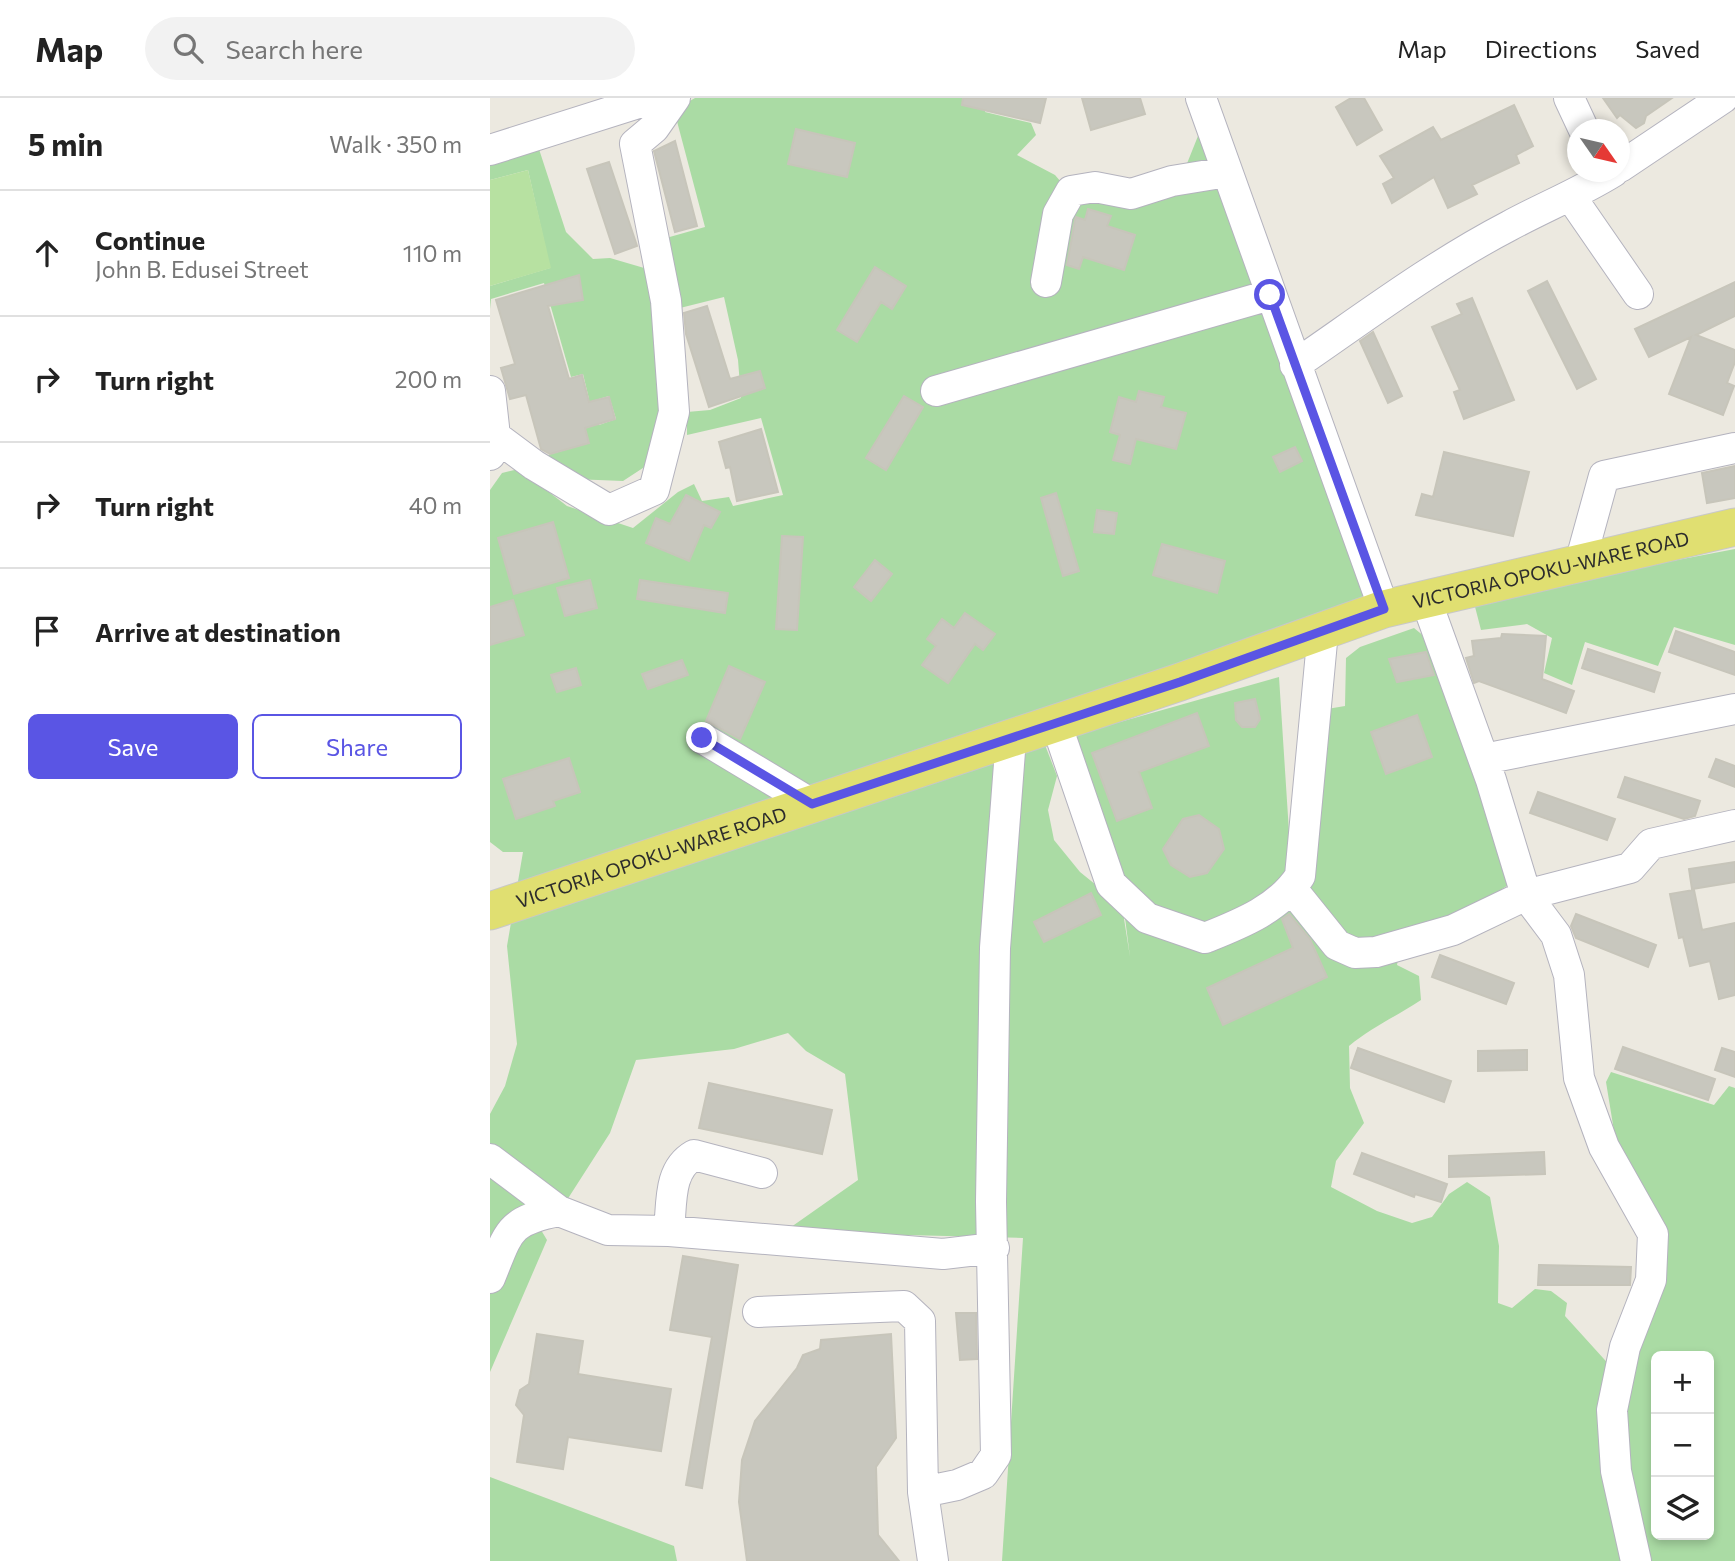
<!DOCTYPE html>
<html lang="en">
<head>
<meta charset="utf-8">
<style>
	body { margin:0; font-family:Commissioner,sans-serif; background:#f2f2f2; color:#222 }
	.controls { position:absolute; right:21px; bottom:21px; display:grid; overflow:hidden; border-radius:10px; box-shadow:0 4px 10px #0003 }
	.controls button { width:63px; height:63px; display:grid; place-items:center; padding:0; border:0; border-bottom:2px solid #e0e0e0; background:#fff; color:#222; font:35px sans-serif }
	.compass { position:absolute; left:1077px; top:21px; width:63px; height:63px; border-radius:50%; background:#fff; box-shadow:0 4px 10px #0003; rotate:124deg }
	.stop { position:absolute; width:21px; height:21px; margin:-16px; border:5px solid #5a55e4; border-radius:50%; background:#fff }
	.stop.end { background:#5a55e4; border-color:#fff; box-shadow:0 2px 7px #0008 }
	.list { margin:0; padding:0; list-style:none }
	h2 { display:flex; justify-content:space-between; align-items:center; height:91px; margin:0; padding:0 28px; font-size:30px }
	h2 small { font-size:23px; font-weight:400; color:#767676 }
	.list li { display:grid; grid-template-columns:46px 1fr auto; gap:21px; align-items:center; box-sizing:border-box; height:126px; padding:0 28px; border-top:2px solid #e0e0e0 }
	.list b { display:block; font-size:26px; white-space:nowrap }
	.list p { margin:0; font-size:23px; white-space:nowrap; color:#767676 }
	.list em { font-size:23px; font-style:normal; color:#767676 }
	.actions { display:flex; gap:14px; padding:21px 28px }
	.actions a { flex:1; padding:16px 0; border:2px solid #5a55e4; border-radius:10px; text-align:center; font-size:24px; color:#5a55e4 }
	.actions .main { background:#5a55e4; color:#fff }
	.icon { flex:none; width:38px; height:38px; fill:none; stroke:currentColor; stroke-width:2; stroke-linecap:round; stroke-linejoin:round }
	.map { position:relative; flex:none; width:1245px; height:1463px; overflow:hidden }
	header { display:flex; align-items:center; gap:42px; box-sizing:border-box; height:98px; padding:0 35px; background:#fff; border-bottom:2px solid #e0e0e0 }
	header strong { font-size:33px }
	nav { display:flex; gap:38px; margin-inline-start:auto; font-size:24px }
	.search { width:490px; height:63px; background:#f2f2f2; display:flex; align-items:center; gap:18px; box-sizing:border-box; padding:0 24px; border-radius:38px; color:#767676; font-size:26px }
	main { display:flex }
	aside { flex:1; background:#fff }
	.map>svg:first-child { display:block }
	.green { fill:#aadba4; fill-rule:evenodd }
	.pitch { fill:#b7e1a1 }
	.building { fill:#c8c7be; stroke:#c7c5ba; stroke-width:2 }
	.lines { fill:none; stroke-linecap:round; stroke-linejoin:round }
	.minor-casing { stroke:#b4b3be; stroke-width:32 }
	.major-casing { stroke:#c8c8c8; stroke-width:39 }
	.minor { stroke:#fff; stroke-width:30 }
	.major { stroke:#e0df71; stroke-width:37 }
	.route { stroke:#5a55e4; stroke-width:9 }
	.labels { text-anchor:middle; stroke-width:7; stroke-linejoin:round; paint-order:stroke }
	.street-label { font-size:19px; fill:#2c2c2c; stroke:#fff }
</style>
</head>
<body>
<header>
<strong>Map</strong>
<div class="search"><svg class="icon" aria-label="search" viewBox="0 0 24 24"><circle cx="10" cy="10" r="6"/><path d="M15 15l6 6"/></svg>Search here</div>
<nav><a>Map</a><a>Directions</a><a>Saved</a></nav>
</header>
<main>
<aside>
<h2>5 min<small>Walk · 350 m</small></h2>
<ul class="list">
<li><svg class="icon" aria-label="ahead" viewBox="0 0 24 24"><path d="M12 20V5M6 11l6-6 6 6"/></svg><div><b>Continue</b><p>John B. Edusei Street</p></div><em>110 m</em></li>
<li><svg class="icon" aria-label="right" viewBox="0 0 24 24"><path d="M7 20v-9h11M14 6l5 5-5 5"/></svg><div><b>Turn right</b></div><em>200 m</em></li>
<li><svg class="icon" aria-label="right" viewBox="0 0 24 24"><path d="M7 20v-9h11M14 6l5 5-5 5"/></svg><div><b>Turn right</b></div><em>40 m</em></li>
<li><svg class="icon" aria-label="arrive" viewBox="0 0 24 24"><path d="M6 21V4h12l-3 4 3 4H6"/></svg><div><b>Arrive at destination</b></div></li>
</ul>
<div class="actions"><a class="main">Save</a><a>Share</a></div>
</aside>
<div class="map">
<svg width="1245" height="1463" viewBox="0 0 1245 1463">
	<rect width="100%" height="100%" fill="#ece9e0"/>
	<path class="green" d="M 205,0 L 498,0 L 495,14 L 541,25 L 546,37 L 527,57 L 565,77 L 577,91 L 600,99 L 696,68 L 708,38 L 727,78 L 882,506 L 281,700 L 287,722 L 555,647 L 567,678 L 558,712 L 564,742 L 590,774 L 632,808 L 640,859 L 629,773 L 584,637 L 789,579 L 799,734 L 825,613 L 855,608 L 856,560 L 870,549 L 924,530 L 941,544 L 1021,785 L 956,829 L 911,845 L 907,867 L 929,878 L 931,902 C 907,918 882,929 859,948 L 860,990 L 874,1025 L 846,1063 L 841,1089 L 887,1113 L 922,1125 L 942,1119 L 959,1096 L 977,1084 L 1000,1099 L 1009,1148 L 1008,1205 L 1022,1210 L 1045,1191 L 1061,1193 L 1077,1205 L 1075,1218 L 1123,1271 L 1137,1463 L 512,1463 L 533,1140 L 294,1134 L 368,1082 L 355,976 L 316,953 L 298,935 L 244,951 L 146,962 L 120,1035 L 77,1102 L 0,1053 L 0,1016 L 15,988 L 27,946 L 17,848 L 33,754 L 13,754 L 0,744 L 0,392 L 12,375 L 29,371 L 77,408 L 143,430 L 188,394 L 204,386 L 212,403 L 239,399 L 243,408 L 293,397 L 271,320 L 197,337 L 197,314 L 220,312 L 251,300 L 248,262 L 234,199 L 186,211 L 169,142 L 215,129 L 184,12 Z
		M 47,45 L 76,134 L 103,161 L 120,160 L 161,172 L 180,303 L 156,368 L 133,383 L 83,381 L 58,357 L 99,345 L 93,320 L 106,317 L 109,327 L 126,321 L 119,298 L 102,303 L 103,308 L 89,304 L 99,301 L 93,276 L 81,279 L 54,185 L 1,201 L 0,211 L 0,188 L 60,170 L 38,72 L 0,82 L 0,60 Z
		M 1245,451 L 1245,547 L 1184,529 L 1168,568 L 1095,544 L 1082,587 L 1054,575 L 1062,540 L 1037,526 L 991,532 L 983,501 Z
		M 1121,974 L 1224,1007 L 1239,988 L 1245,990 L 1245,1463 L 1158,1463 L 1138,1394 L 1135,1287 L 1167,1186 L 1125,1039 L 1116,984 ZM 1166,1258 L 1219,1258 L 1219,1437 L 1166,1437 Z
		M 0,1067 L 39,1112 L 57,1142 L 0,1274 Z
		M 0,1379 L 184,1448 L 187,1463 L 0,1463 Z"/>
	<path class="pitch" d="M 38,72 L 61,170 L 0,188 L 0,82 Z"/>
	<path class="building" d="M 473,0 L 556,0 L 550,25 L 472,7 Z
		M 592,0 L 650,0 L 655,16 L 601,32 Z
		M 861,0 L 874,0 L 892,32 L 867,47 L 846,9 Z
		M 1113,0 L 1182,0 L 1156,18 L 1154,25 L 1146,30 L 1130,17 L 1127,20 Z
		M 1024,7 L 1043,48 L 1026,57 L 1029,65 L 982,87 L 987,96 L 958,110 L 944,79 L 902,105 L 893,86 L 904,80 L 890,58 L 943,29 L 951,42 Z
		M 306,31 L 365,45 L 357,79 L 298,66 Z
		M 185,43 L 207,128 L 185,134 L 164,53 Z
		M 119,64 L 147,148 L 125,156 L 97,71 Z
		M 598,111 L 621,118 L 617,128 L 645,137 L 634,172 L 593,159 L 589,171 L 577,167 L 585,122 L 586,119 L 595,122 Z
		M 385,169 L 416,188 L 402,211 L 391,204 L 367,244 L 347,232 Z
		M 89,177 L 93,202 L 58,208 L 79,281 L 92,277 L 99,304 L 119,299 L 125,321 L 95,330 L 99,345 L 60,356 L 51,351 L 36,297 L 20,301 L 11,270 L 25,266 L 6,202 Z
		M 1057,183 L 1106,281 L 1087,291 L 1038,193 Z
		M 1245,184 L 1245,218 L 1206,237 L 1245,252 L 1245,264 L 1237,285 L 1244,288 L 1233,317 L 1179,296 L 1201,239 L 1159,259 L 1145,231 Z
		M 982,200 L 1024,302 L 974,321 L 964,294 L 970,292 L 942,229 L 972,216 L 967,206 Z
		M 217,208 L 240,281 L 270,273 L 275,290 L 219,309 L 196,236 L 194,215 Z
		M 883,234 L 912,298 L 898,305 L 870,243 Z
		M 649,293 L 674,299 L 671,309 L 696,315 L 686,351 L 646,341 L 640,366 L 623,362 L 630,337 L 620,334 L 629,299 L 646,304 Z
		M 414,298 L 433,309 L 396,372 L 376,360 Z
		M 271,331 L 288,394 L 247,403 L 240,369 L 236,370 L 229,344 Z
		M 805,349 L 812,363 L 790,374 L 783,359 Z
		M 954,354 L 1039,374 L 1023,438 L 926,417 L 932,396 L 943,399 Z
		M 1245,368 L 1245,400 L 1217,405 L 1212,375 Z
		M 566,395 L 589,473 L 573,478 L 551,400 Z
		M 196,397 L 230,414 L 221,430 L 214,427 L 199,463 L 156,445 L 166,420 L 180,426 Z
		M 607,412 L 627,415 L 624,436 L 604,434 Z
		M 63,424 L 79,480 L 24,496 L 8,440 Z
		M 292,438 L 313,439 L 307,532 L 286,531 Z
		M 672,446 L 735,463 L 727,495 L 663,477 Z
		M 385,462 L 402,476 L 381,503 L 364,489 Z
		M 100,482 L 107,510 L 75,518 L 67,490 Z
		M 150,482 L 238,495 L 235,515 L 147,501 Z
		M 23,502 L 34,537 L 0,547 L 0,509 Z
		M 475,515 L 505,536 L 493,552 L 485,546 L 458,585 L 432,567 L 446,548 L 437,541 L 452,521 L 464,530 Z
		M 1186,533 L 1245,554 L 1245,577 L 1179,554 Z
		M 1012,536 L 1056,538 L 1052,581 L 1084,593 L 1076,615 L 989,583 L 984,585 L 976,560 L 984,558 L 982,543 L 1011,540 Z
		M 1098,551 L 1170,575 L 1164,594 L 1092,570 Z
		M 936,554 L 944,577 L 907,584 L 899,561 Z
		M 192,562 L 198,577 L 158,591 L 152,576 Z
		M 239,568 L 275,584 L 250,641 L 216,623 Z
		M 86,570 L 91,587 L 67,594 L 61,577 Z
		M 765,601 L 770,621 L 765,629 L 752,629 L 746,622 L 745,605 Z
		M 707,615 L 719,648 L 649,674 L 662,710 L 627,723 L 602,655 Z
		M 927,617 L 942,659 L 896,676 L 881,634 Z
		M 79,660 L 90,694 L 63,703 L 65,708 L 26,721 L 13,681 Z
		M 1226,661 L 1245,668 L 1245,689 L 1219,679 Z
		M 1135,679 L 1210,703 L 1205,718 L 1194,721 L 1128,699 Z
		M 1048,694 L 1125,721 L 1117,742 L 1040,715 Z
		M 709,717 L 729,731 L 734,751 L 717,775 L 700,779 L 681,767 L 673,751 L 693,721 Z
		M 1245,764 L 1245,784 L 1202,791 L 1199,771 Z
		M 1204,792 L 1212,832 L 1245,825 L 1245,897 L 1229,901 L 1220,863 L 1200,868 L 1193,839 L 1189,840 L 1180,796 Z
		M 601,795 L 611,817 L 554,844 L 544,824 Z
		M 799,816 L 820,841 L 837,879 L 733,927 L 717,890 L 803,850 L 792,821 Z
		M 1086,816 L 1166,847 L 1158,869 L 1086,840 L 1081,828 Z
		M 950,857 L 1024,885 L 1016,906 L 942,879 Z
		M 1133,949 L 1225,981 L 1218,1002 L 1125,971 Z
		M 868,950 L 961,983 L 954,1004 L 861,970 Z
		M 1232,950 L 1245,954 L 1245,979 L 1225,972 Z
		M 1037,952 L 1037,972 L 988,973 L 988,953 Z
		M 219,985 L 342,1012 L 332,1056 L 209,1030 Z
		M 1054,1054 L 1055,1076 L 959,1079 L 959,1058 Z
		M 872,1055 L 957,1086 L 951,1104 L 925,1096 L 924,1099 L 864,1076 Z
		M 193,1158 L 248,1167 L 212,1390 L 196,1387 L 222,1239 L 180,1232 Z
		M 1049,1167 L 1141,1169 L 1140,1187 L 1048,1187 Z
		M 466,1215 L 486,1215 L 487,1261 L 470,1262 Z
		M 47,1236 L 93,1243 L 88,1276 L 181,1291 L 171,1353 L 78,1339 L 73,1371 L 27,1364 L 34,1317 L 26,1307 L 30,1292 L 39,1286 Z
		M 401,1236 L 406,1340 L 386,1369 L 388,1437 L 409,1463 L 257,1463 L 249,1404 L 252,1362 L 265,1323 L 307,1270 L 313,1257 L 330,1251 L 331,1242 Z"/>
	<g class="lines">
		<g class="minor-casing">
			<path id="minor" d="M 711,0 L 894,511
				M 1079,0 L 1094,32
				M 0,52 L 164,0
				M 1130,69 L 1233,0
				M 1081,99 L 1148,196
				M 556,184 L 568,116 L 581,93 L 605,89 L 641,96 L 682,83 L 737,74
				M 805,267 C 875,219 944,167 1019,128 C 1054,109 1089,95 1123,74
				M 0,293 L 5,338 L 0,357
				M 446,293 L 780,197
				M 5,338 L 44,367 L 119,412 L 164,392 L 184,314 L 176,203 L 145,46 L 164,30 L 185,0
				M 1090,465 L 1114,378 L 1245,350
				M 936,502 L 1001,682 L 1036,797 L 1066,837 L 1079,877 L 1089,980 L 1114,1049 L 1163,1136 L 1161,1182 L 1135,1249 L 1122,1312 L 1126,1373 L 1146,1463
				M 566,625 L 621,786 L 657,820 L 715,840 C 750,826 789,811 810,778 L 833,533
				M 212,640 L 322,706
				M 994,661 L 1245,611
				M 802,791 L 847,847 L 865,855 L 886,854 L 963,832 L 1036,797 L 1140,770 L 1161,746 L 1245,727
				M 0,1061 L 69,1113 L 118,1132 L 179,1133 L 453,1156 L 504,1150
				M 179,1133 C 182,1105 178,1072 204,1057 L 272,1075
				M 0,1180 C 19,1134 17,1123 69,1113
				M 268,1214 L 414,1208 L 430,1223 L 433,1394 L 443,1463
				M 433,1394 L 467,1387 L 493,1376 L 506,1357 L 501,1104 L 505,850 L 521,640"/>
		</g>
		<g class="major-casing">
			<g id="major">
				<path id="s1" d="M 0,813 L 690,584 L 894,511 L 1245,429"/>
			</g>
		</g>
		<use href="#minor" class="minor"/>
		<use href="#major" class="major"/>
	</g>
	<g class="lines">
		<path class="route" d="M 212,640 L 322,706 L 690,584 L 894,511 L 780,197"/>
	</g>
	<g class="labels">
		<g class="street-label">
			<text dy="7" stroke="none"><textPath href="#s1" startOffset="1115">VICTORIA OPOKU-WARE ROAD</textPath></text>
			<text dy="7" stroke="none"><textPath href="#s1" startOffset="170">VICTORIA OPOKU-WARE ROAD</textPath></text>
		</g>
	</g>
</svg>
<div class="controls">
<button>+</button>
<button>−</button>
<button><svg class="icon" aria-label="layers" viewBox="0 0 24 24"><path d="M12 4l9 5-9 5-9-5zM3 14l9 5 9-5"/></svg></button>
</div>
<svg class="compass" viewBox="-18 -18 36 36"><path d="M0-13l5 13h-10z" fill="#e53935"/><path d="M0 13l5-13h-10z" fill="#767676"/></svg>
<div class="stop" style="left:780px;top:197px"></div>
<div class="stop end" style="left:212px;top:640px"></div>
</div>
</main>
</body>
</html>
